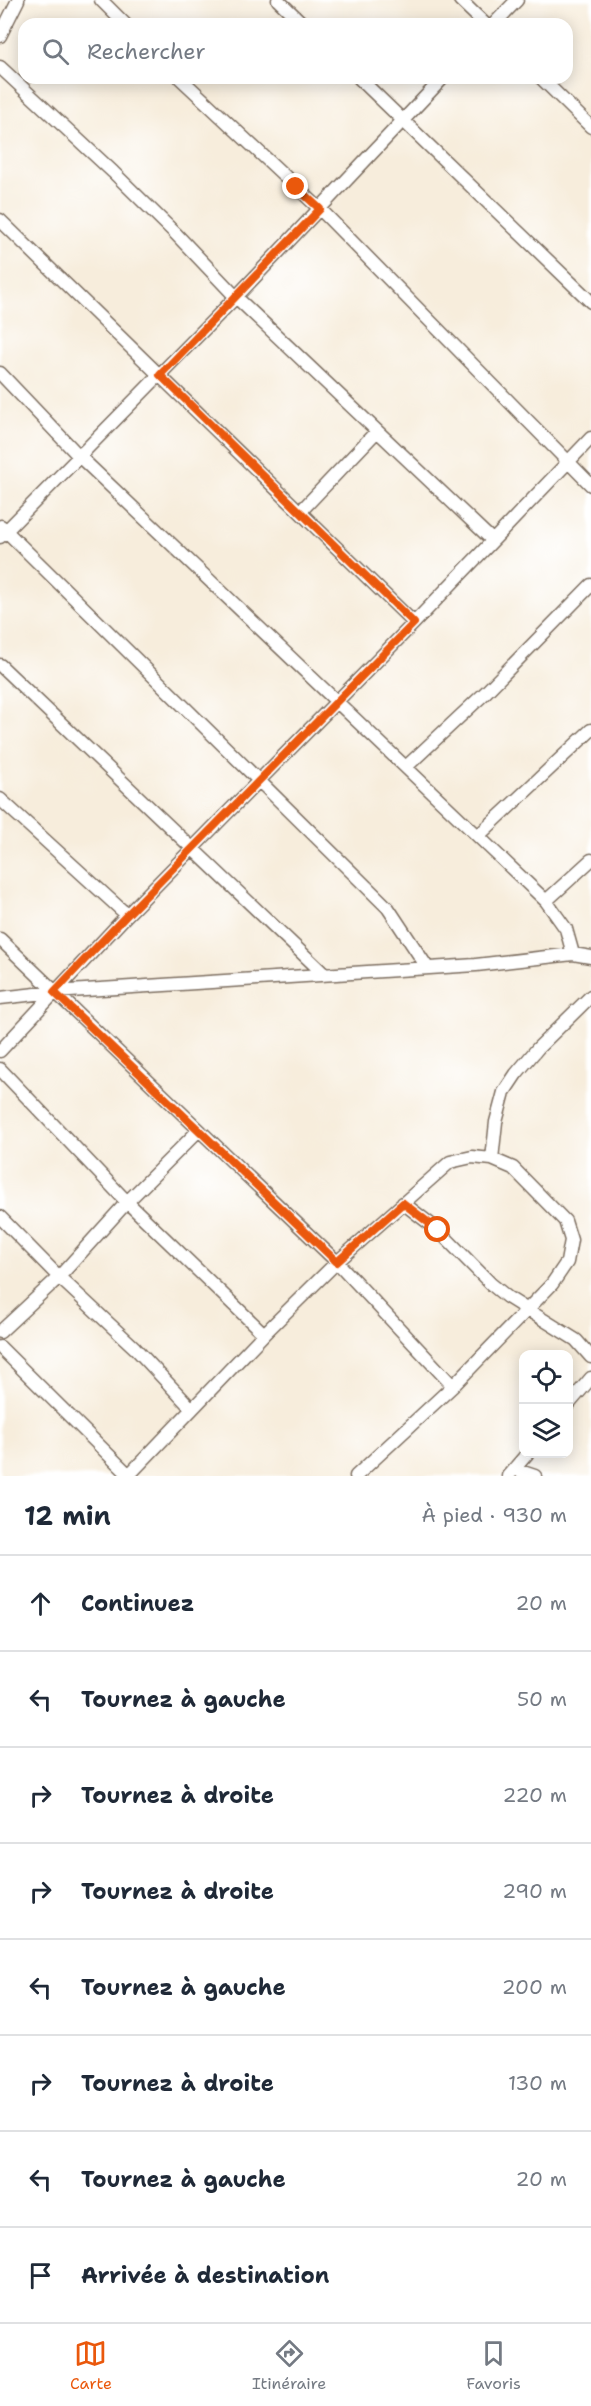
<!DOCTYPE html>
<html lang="fr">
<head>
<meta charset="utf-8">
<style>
	body { margin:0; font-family:"Shantell Sans",sans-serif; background:#f2f2f3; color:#1f2937 }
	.controls { position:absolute; right:18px; bottom:18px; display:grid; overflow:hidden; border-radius:12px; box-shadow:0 3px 15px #0003 }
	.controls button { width:54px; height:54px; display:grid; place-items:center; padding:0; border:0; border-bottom:2px solid #e0e1e3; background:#fff; color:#1f2937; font:30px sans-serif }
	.stop { position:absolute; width:18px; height:18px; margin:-14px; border:4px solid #ea580c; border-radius:50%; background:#fff }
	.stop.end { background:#ea580c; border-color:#fff; box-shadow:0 2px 6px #0008 }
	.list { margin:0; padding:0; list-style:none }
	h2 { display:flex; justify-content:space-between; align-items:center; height:78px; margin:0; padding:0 24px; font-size:26px }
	h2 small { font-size:20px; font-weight:400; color:#747a83 }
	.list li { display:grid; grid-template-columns:39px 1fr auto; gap:18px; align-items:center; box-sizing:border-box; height:96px; padding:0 24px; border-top:2px solid #e0e1e3 }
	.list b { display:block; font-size:22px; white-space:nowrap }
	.list em { font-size:20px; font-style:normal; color:#747a83 }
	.icon { flex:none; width:33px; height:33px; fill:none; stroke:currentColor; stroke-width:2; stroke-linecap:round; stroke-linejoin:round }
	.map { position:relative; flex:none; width:591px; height:1476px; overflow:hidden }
	.search { position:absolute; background:#fff; box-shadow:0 3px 15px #0003; left:18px; right:18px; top:18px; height:66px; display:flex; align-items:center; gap:15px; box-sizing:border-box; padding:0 21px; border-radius:18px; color:#747a83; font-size:22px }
	.sheet { height:846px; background:#fff }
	nav { display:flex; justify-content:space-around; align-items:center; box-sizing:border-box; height:84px; border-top:2px solid #e0e1e3; background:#fff; font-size:16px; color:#747a83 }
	nav a { display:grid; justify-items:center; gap:3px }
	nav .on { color:#ea580c }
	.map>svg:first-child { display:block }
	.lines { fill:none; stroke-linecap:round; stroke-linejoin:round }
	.minor-casing { stroke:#7d6e60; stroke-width:15 }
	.minor { stroke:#fff; stroke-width:12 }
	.route { stroke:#ea580c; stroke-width:8 }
</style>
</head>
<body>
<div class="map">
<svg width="591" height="1476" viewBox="0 0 591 1476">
	<rect width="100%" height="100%" fill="#fff"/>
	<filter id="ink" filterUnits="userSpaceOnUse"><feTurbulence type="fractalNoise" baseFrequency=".0167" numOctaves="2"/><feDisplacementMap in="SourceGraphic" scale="12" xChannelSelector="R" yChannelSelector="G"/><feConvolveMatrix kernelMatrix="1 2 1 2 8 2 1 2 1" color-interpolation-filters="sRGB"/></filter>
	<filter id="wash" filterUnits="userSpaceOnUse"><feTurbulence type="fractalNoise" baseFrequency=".008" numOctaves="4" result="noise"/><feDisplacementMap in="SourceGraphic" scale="24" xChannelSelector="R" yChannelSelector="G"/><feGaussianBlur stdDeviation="1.35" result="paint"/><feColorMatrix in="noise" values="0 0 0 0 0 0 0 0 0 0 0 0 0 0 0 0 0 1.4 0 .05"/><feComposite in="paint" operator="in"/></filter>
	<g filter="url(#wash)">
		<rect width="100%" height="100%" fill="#f7eddc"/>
	</g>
	<g filter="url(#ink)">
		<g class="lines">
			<g class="minor-casing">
				<path id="minor" d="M 101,0 L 125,24
					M 278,0 L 303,24
					M 460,0 L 485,24
					M 494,24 L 517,0
					M 0,36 L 18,0
					M 0,67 L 113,172 L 175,233 L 236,297 L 492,540
					M 180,78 L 320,209 L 591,485
					M 359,78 L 591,302
					M 541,78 L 591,127
					M 0,220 L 414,623
					M 0,373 L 79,456 L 546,901 L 566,929 L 573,954
					M 300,512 L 377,431
					M 1,526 L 388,908 L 427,967
					M 0,537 L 236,297 L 443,78
					M 0,665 L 324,974
					M 406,767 L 485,693 L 591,585
					M 0,799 L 127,915
					M 478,836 L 591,730
					M 546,901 L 591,860
					M 0,939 L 337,1262 L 453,1386
					M 0,998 L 54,992 L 476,965 L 573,954 L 591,957
					M 0,1051 L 127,915 L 414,623 L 591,438
					M 0,1069 L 127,1202 L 264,1334
					M 492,1159 L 496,1122 L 504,1092 L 516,1074 L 538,1048 L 591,996
					M 403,1203 L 438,1230 L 491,1284 L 507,1297 L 576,1340 L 591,1357
					M 0,1217 L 59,1277 L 135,1348 L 192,1409
					M 0,1332 L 59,1277 L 127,1202 L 198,1131
					M 0,1347 L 129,1475
					M 568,1405 L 591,1378
					M 514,1469 L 535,1476
					M 128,1476 L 264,1334 L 337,1262 L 450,1162 L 472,1157 L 492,1159 L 513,1168 L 565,1221 L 571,1240 L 567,1262 L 552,1284 L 453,1386 L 356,1476
					M 508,1476 L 527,1454"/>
			</g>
			<use href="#minor" class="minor"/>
		</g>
	</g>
	<g class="lines" filter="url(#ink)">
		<path class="route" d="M 296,187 L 320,209 L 160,375 L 414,623 L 127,915 L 54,992 L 337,1262 L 403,1203 L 438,1230"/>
	</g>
</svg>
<div class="controls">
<button><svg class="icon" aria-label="locate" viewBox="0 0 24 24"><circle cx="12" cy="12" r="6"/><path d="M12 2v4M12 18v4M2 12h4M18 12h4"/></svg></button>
<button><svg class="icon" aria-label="layers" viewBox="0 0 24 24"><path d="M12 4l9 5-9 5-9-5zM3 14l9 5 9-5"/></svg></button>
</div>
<div class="stop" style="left:438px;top:1230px"></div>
<div class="stop end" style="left:296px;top:187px"></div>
<div class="search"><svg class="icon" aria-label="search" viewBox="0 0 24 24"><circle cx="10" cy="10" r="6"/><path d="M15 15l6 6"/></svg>Rechercher</div>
</div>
<section class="sheet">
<h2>12 min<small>À pied · 930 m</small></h2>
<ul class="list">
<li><svg class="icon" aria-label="ahead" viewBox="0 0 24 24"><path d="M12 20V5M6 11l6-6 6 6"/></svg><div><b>Continuez</b></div><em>20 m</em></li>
<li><svg class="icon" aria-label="left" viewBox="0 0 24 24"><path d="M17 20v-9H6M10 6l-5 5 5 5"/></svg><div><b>Tournez à gauche</b></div><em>50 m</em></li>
<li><svg class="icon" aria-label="right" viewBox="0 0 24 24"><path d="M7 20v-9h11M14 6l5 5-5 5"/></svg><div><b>Tournez à droite</b></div><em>220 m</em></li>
<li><svg class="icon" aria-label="right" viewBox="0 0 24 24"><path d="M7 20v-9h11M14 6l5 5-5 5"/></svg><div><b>Tournez à droite</b></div><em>290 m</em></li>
<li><svg class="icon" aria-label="left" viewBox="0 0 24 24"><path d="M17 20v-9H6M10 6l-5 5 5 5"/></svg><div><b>Tournez à gauche</b></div><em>200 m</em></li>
<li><svg class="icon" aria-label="right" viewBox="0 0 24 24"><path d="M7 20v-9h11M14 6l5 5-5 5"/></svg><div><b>Tournez à droite</b></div><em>130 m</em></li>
<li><svg class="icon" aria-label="left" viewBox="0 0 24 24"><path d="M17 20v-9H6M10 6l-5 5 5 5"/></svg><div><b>Tournez à gauche</b></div><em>20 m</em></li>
<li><svg class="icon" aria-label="arrive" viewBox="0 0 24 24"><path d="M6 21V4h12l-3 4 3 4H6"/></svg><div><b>Arrivée à destination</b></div></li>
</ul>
</section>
<nav>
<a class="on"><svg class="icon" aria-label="map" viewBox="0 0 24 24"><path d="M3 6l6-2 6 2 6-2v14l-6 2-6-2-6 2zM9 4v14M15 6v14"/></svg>Carte</a>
<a><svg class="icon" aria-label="directions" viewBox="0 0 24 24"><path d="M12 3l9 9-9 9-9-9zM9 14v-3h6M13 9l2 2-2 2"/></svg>Itinéraire</a>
<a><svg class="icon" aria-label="saved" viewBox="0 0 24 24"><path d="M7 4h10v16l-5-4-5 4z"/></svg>Favoris</a>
</nav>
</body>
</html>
